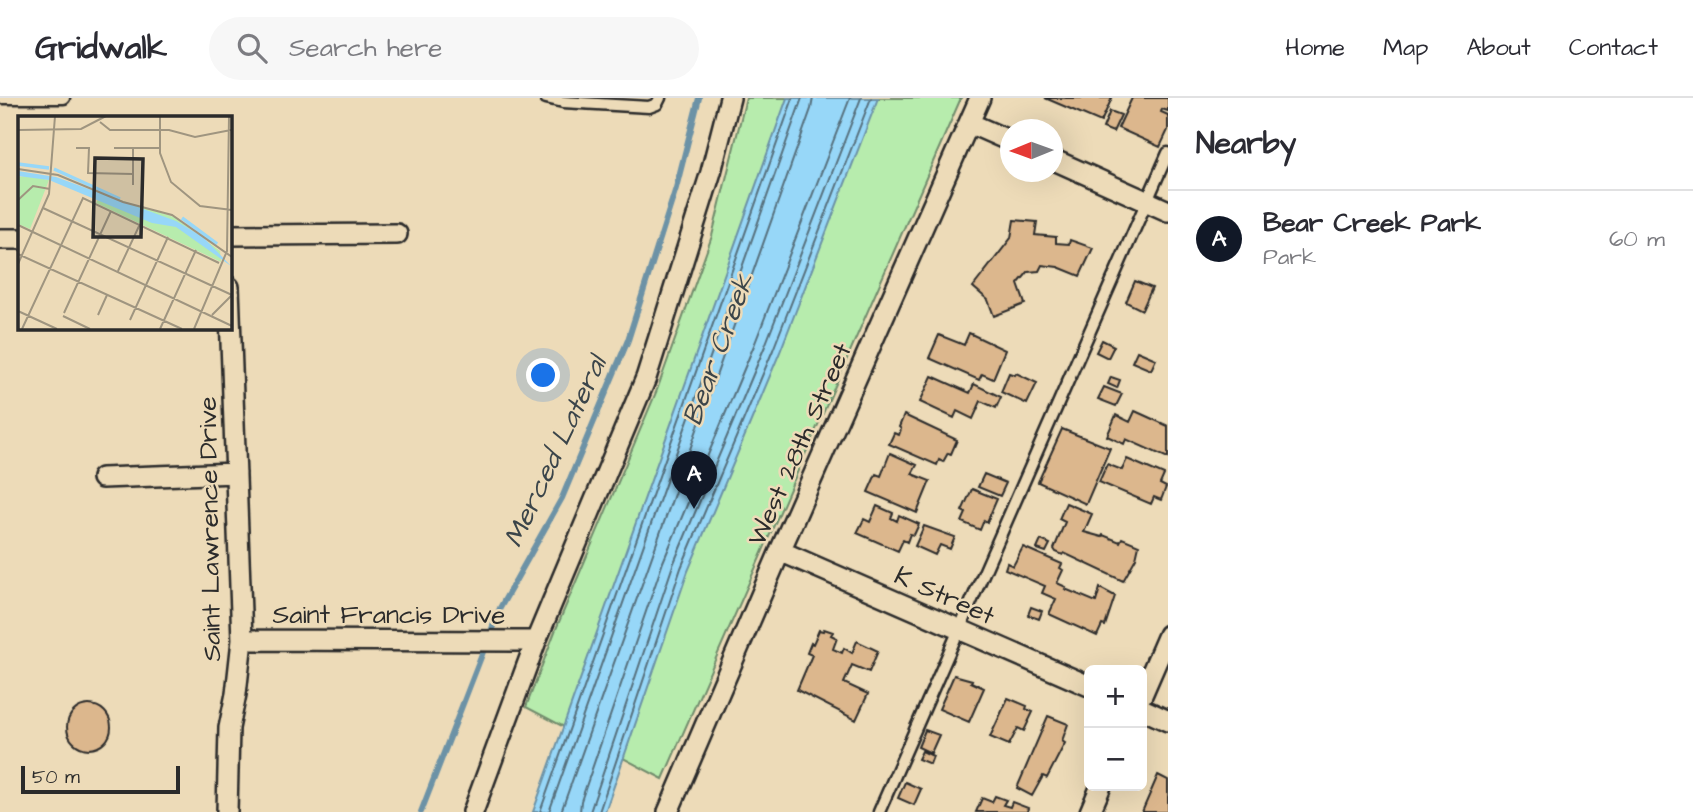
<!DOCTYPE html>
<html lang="en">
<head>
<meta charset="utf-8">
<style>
	body { margin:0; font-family:"Architects Daughter",sans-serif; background:#f7f7f7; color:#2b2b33 }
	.controls { position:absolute; right:21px; bottom:21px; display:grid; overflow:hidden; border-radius:10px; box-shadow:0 7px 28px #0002 }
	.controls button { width:63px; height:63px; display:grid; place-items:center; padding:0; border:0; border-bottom:2px solid #e1e1e2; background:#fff; color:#2b2b33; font:35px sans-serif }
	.compass { position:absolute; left:1000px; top:21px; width:63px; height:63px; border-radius:50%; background:#fff; box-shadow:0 7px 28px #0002; rotate:269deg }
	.scale { position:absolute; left:21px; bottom:18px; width:159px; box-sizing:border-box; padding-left:7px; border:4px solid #2b2b2b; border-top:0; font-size:19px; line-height:24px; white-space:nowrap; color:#2b2b2b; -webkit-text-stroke:5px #eddbb8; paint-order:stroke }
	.you { position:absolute; left:544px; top:278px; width:24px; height:24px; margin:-18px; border:5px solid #fff; border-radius:50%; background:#1a73e8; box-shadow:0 0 0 10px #1a73e833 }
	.badge { display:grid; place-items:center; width:46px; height:46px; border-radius:50%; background:#111827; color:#fff; font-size:23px; font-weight:700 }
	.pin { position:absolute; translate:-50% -58px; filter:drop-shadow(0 2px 4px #0008) }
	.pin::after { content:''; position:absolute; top:37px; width:24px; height:21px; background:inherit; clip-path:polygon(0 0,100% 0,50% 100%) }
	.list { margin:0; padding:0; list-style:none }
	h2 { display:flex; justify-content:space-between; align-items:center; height:91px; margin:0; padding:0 28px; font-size:30px }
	h2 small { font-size:23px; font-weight:400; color:#7c7c81 }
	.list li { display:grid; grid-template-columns:46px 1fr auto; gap:21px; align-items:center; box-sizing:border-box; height:98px; padding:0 28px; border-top:2px solid #e1e1e2 }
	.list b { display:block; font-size:26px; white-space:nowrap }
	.list p { margin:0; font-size:23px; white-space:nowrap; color:#7c7c81 }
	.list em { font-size:23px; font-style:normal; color:#7c7c81 }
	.icon { flex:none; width:38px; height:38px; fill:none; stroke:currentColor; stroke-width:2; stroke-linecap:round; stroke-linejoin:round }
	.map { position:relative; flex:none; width:1168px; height:714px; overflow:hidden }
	header { display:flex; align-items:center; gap:42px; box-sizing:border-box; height:98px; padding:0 35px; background:#fff; border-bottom:2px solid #e1e1e2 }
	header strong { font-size:33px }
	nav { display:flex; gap:38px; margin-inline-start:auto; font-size:24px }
	.search { width:490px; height:63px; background:#f7f7f7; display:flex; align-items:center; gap:18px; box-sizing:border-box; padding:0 24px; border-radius:38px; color:#7c7c81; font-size:26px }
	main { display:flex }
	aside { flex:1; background:#fff }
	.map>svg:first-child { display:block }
	.green { fill:#b7ecad; stroke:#718c6c; stroke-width:2 }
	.water { fill:#97d7f8; stroke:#6c92a6; stroke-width:2 }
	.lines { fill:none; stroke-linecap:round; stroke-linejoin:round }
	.shore { stroke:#56707d; stroke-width:2 }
	.stream { stroke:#6c92a6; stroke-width:6 }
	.building { fill:#dcb78d; stroke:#2b2b2b; stroke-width:2 }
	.lane-casing { stroke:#2b2b2b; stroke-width:15 }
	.street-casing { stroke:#2b2b2b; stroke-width:24 }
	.lane { stroke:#eddbb8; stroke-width:10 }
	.street { stroke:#eddbb8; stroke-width:19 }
	.labels { text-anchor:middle; stroke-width:5; stroke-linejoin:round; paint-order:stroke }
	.street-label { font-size:26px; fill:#2b2b2b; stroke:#eddbb8 }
	.water-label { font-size:28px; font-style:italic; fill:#3b454a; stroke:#eddbb8 }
	.inset-river { fill:none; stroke:#97d7f8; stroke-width:3.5 }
	.inset-road { fill:none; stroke:#9f9580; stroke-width:2 }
	.view { fill:#2b2b2b; fill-opacity:0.15; stroke:#2b2b2b; stroke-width:3.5 }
	.inset-edge { fill:none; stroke:#2b2b2b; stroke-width:3.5 }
</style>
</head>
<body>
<header>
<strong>Gridwalk</strong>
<div class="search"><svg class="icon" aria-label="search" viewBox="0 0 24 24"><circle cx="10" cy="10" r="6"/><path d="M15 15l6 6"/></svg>Search here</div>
<nav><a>Home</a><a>Map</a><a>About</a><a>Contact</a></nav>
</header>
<main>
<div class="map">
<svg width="1168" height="714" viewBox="0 0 1168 714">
	<rect width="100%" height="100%" fill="#eddbb8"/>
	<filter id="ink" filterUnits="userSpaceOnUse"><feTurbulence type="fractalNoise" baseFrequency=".0143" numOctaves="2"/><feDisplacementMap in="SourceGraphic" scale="14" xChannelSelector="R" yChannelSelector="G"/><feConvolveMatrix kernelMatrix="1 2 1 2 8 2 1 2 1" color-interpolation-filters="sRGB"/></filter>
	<g filter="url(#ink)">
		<path class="green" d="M 746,0 L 961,0 L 663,681 L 526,609 L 556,531 L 657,292 L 712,138 Z"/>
		<path class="water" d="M 787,0 L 878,0 L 780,254 L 688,473 L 605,714 L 533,714 Z"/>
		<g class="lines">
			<path class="shore" d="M 540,714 L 793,0
				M 549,714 L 802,0
				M 561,714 L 811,11 L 813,0
				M 580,714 L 581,703 L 663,464 L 755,245 L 850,0
				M 590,714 L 673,467 L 765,248 L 861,0
				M 599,714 L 681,470 L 773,252 L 871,0"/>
			<path class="stream" d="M 421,714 L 500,510 L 562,400 L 628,242 L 676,90 L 699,0"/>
		</g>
		<path class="building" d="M 1045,0 L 1112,0 L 1101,24 Z
			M 1132,0 L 1168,0 L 1168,13 L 1162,11 L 1161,14 L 1168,17 L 1168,32 L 1160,49 L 1118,30 Z
			M 1110,13 L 1121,17 L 1113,34 L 1103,30 Z
			M 1014,122 L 1037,124 L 1035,137 L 1056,139 L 1056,145 L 1069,146 L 1070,142 L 1093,150 L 1080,178 L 1058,169 L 1042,167 L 1039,173 L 1028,174 L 1018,186 L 1025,206 L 994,218 L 988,202 L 973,189 L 1011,140 Z
			M 1135,183 L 1152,190 L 1142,212 L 1126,204 Z
			M 969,235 L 1005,252 L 993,281 L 982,276 L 979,282 L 929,260 L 939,237 L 964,247 Z
			M 1102,242 L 1114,248 L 1108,260 L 1096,254 Z
			M 1137,253 L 1156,261 L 1151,272 L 1132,264 Z
			M 1009,275 L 1015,277 L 1016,275 L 1037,285 L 1027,306 L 1001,294 Z
			M 932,278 L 970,295 L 974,286 L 1001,299 L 996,310 L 981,303 L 973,321 L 957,313 L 954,320 L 920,304 Z
			M 1111,279 L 1120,282 L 1117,290 L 1108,286 Z
			M 1104,289 L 1122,296 L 1116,308 L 1098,301 Z
			M 1135,313 L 1168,328 L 1168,360 L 1126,341 L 1124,346 L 1107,338 L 1116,317 L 1130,324 Z
			M 904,317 L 957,342 L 951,356 L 948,355 L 943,364 L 939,362 L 937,367 L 889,346 L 894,335 L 899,337 L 901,331 L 899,329 Z
			M 1062,331 L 1110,350 L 1086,406 L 1038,384 Z
			M 890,355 L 917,367 L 912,376 L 930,383 L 917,415 L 868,394 L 876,376 L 881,378 Z
			M 1127,361 L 1164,377 L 1160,386 L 1166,389 L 1161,402 L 1154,399 L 1151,406 L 1099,384 L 1107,366 L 1122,372 Z
			M 984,376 L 1006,385 L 1000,398 L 978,389 Z
			M 972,391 L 997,401 L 987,424 L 984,422 L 980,432 L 962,424 L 966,415 L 962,413 Z
			M 1066,405 L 1092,416 L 1084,434 L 1102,439 L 1103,437 L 1120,444 L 1122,440 L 1139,447 L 1136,460 L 1123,483 L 1064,455 L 1063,457 L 1056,454 L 1054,451 L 1065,424 L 1059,421 Z
			M 877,408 L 893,415 L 891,420 L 897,423 L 899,417 L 919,426 L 914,437 L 910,436 L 907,444 L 903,442 L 898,453 L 857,435 L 864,421 L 870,424 Z
			M 924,428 L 955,439 L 950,451 L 940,447 L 935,457 L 915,448 Z
			M 1041,442 L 1050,446 L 1046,454 L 1037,451 Z
			M 1023,449 L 1062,466 L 1060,470 L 1063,472 L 1057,485 L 1066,489 L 1065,491 L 1096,504 L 1100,490 L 1115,498 L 1105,528 L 1102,527 L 1097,538 L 1049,516 L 1056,501 L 1042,495 L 1045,488 L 1005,471 L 1007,465 L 1013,468 Z
			M 1031,509 L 1042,513 L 1039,521 L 1028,517 Z
			M 824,531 L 833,534 L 831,537 L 837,540 L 833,551 L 842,555 L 844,550 L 852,555 L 857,543 L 878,553 L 869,574 L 852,567 L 844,585 L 868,596 L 856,622 L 797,592 L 812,557 L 807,555 L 811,545 L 813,546 L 819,532 L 823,533 Z
			M 954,577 L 972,582 L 971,584 L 984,590 L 969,624 L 939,611 Z
			M 1008,600 L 1027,608 L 1026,611 L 1033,614 L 1024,633 L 1018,630 L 1009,647 L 990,639 Z
			M67 629a22 22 0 1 1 44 0a22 22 0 1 1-44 0Z
			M 1048,618 L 1068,626 L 1062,643 L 1065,645 L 1047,680 L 1043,678 L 1032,698 L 1017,690 Z
			M 925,632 L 939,637 L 931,655 L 918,649 Z
			M 922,653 L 933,658 L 930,666 L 918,661 Z
			M 1158,677 L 1168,682 L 1168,714 L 1142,714 Z
			M 905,684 L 921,691 L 914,707 L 898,700 Z
			M 995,698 L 1006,702 L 1003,707 L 1010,709 L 1012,704 L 1028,710 L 1027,714 L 976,714 L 982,700 L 992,704 Z"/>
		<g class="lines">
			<g class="lane-casing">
				<path id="lane" d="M 0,0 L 64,0
					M 546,0 L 563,4 L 649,9 L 657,6 L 660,0
					M 879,714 L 1168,55"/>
			</g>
			<g class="street-casing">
				<path id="street" d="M 969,25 L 1010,43
					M 1052,61 L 1168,113
					M 229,137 L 397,136
					M 0,141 L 19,141
					M 102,380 L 236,375
					M 780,453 L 1089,588
					M 242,542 L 536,543
					M 1142,597 L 1168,537
					M 1142,611 L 1168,623
					M 227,714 L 229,630 L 236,596 L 242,542 L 229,189
					M 473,714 L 536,543 L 646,280 L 711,74 L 730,0
					M 668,714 L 780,453 L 980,0
					M 1090,714 L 1101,688"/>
			</g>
			<use href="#lane" class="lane"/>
			<use href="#street" class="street"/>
		</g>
	</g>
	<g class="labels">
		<g class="street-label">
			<text transform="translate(799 346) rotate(-66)" y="9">West 28th Street</text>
			<text transform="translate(209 431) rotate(-91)" y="9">Saint Lawrence Drive</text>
			<text transform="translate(945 497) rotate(24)" y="9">K Street</text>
			<text x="389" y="525">Saint Francis Drive</text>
		</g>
		<g class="water-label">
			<text transform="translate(717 251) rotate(-70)" y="10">Bear Creek</text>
			<text transform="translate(554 353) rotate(-65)" y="10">Merced Lateral</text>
		</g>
	</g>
	<g transform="translate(18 18)">
		<rect width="214" height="214" fill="#eddbb8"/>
		<path d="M 9,60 L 31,64 L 12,113 L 0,108 L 0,61 ZM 83,78 L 156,101 L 202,135 L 203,146 L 78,87 Z" fill="#b7ecad"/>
		<path d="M 0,55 L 38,61 L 158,105 L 185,121 L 213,150 L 158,111 L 134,107 L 31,64 L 0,60 Z" fill="#97d7f8"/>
		<path class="inset-river" d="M 0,48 L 31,52M 36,53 L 102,83M 164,102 L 199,128"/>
		<path class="inset-road" d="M 142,0 L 142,37 L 153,66 L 182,90 L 214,94M 82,6 L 92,14 L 151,14 L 177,21 L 213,14M 0,14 L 63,13 L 88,0M 58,32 L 71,32 L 70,57 L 115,58M 96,32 L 142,32M 0,53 L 40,59 L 105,86 L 154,99 L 214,141M 115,69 L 115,32M 0,84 L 15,70 L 32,73M 25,92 L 214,179M 0,109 L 214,210M 0,138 L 164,213M 0,148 L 31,78 L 37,0M 100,155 L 122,108M 0,195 L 39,213M 46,197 L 93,95M 80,199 L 89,179M 194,199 L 213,180M 45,200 L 72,213M 112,204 L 150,121M 4,213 L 65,82 L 201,147M 142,213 L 178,134M 176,213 L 209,135 L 211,0"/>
		<path class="view" d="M 77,42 L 125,43 L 123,121 L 75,121 Z"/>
		<rect width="214" height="214" class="inset-edge"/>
	</g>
</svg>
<div class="controls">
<button>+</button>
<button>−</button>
</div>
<svg class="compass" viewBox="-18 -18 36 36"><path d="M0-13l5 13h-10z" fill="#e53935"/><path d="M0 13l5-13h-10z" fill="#7c7c81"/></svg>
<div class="scale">50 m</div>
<div class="you"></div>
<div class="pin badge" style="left:694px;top:411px">A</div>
</div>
<aside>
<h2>Nearby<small></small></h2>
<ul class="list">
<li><span class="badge">A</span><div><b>Bear Creek Park</b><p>Park</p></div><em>60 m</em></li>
</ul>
</aside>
</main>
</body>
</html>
